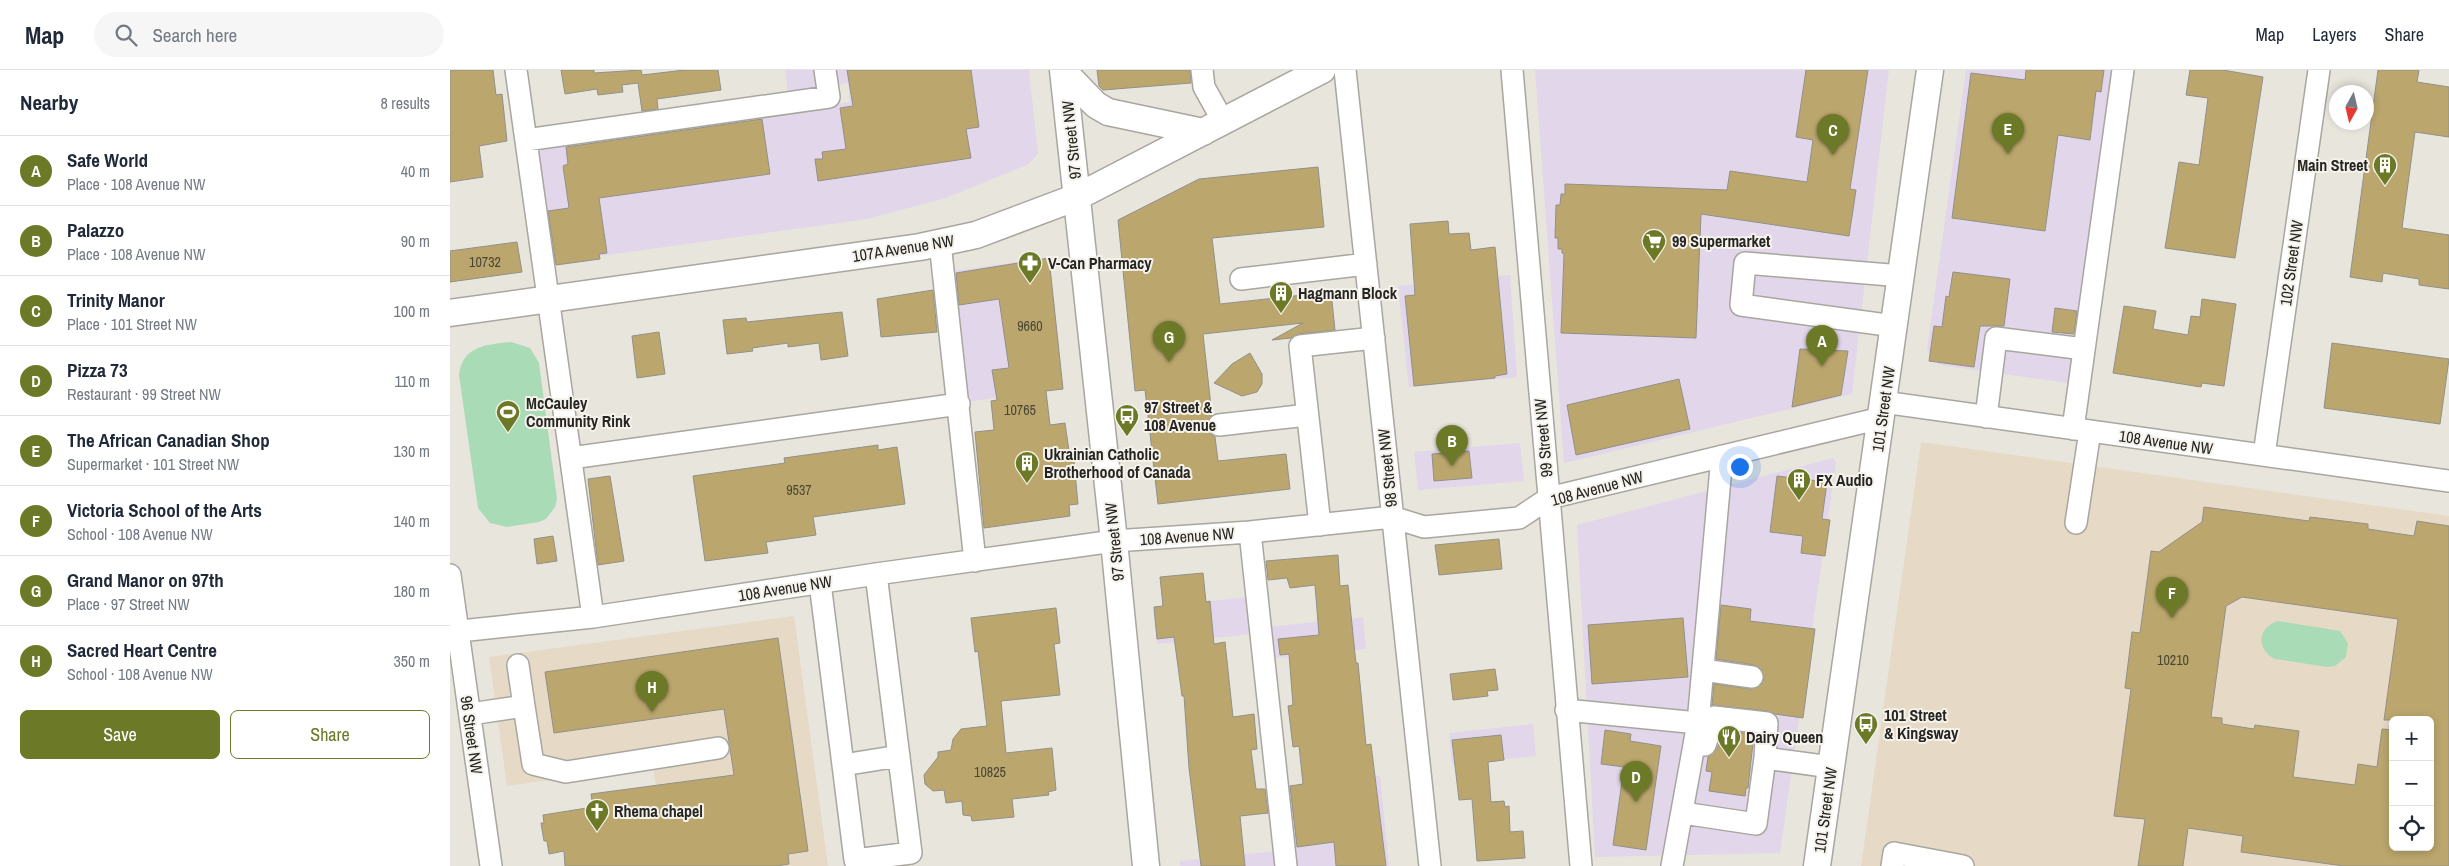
<!DOCTYPE html>
<html lang="en">
<head>
<meta charset="utf-8">
<style>
	body { margin:0; font-family:"Archivo Narrow",sans-serif; background:#f6f6f7; color:#1f2937 }
	.controls { position:absolute; right:15px; bottom:15px; display:grid; overflow:hidden; border-radius:8px; box-shadow:0 2px 8px #0003 }
	.controls button { width:45px; height:45px; display:grid; place-items:center; padding:0; border:0; border-bottom:1px solid #e0e1e3; background:#fff; color:#1f2937; font:25px sans-serif }
	.compass { position:absolute; left:1879px; top:15px; width:45px; height:45px; border-radius:50%; background:#fff; box-shadow:0 2px 8px #0003; rotate:188deg }
	.you { position:absolute; left:1289px; top:396px; width:18px; height:18px; margin:-12px; border:4px solid #fff; border-radius:50%; background:#1a73e8; box-shadow:0 0 0 8px #1a73e833 }
	.badge { display:grid; place-items:center; width:32px; height:32px; border-radius:50%; background:#6c7a27; color:#fff; font-size:16px; font-weight:700 }
	.pin { position:absolute; translate:-50% -41px; filter:drop-shadow(0 1px 2px #0008) }
	.pin::after { content:''; position:absolute; top:26px; width:18px; height:15px; background:inherit; clip-path:polygon(0 0,100% 0,50% 100%) }
	.list { margin:0; padding:0; list-style:none }
	h2 { display:flex; justify-content:space-between; align-items:center; height:65px; margin:0; padding:0 20px; font-size:21px }
	h2 small { font-size:16px; font-weight:400; color:#747a83 }
	.list li { display:grid; grid-template-columns:32px 1fr auto; gap:15px; align-items:center; box-sizing:border-box; height:70px; padding:0 20px; border-top:1px solid #e0e1e3 }
	.list b { display:block; font-size:19px; white-space:nowrap }
	.list p { margin:0; font-size:16px; white-space:nowrap; color:#747a83 }
	.list em { font-size:16px; font-style:normal; color:#747a83 }
	.actions { display:flex; gap:10px; padding:15px 20px }
	.actions a { flex:1; padding:11px 0; border:1px solid #6c7a27; border-radius:8px; text-align:center; font-size:18px; color:#6c7a27 }
	.actions .main { background:#6c7a27; color:#fff }
	.icon { flex:none; width:28px; height:28px; fill:none; stroke:currentColor; stroke-width:2; stroke-linecap:round; stroke-linejoin:round }
	.map { position:relative; flex:none; width:1999px; height:796px; overflow:hidden }
	header { display:flex; align-items:center; gap:30px; box-sizing:border-box; height:70px; padding:0 25px; background:#fff; border-bottom:1px solid #e0e1e3 }
	header strong { font-size:24px }
	nav { display:flex; gap:28px; margin-inline-start:auto; font-size:18px }
	.search { width:350px; height:45px; background:#f6f6f7; display:flex; align-items:center; gap:12px; box-sizing:border-box; padding:0 18px; border-radius:28px; color:#747a83; font-size:19px }
	main { display:flex }
	aside { flex:1; background:#fff }
	.map>svg:first-child { display:block }
	.commercial { fill:#e2d6ea }
	.education { fill:#e6dac6; fill-rule:evenodd }
	.green { fill:#a9dbb7 }
	.building { fill:#bba76d; stroke:#929089; fill-rule:evenodd }
	.lines { fill:none; stroke-linecap:round; stroke-linejoin:round }
	.minor-casing { stroke:#a8a69e; stroke-width:24 }
	.major-casing { stroke:#a8a69e; stroke-width:29 }
	.minor { stroke:#fff; stroke-width:21 }
	.major { stroke:#fff; stroke-width:26 }
	.labels { text-anchor:middle; stroke-width:4; stroke-linejoin:round; paint-order:stroke }
	.number-label { font-size:14px; fill:#4b4635 }
	.street-label { font-size:16px; fill:#262522; stroke:#f5f2eb }
	.poi-label { font-size:16px; font-weight:bold; fill:#262522; stroke:#f5f2eb; text-anchor:start }
</style>
</head>
<body>
<header>
<strong>Map</strong>
<div class="search"><svg class="icon" aria-label="search" viewBox="0 0 24 24"><circle cx="10" cy="10" r="6"/><path d="M15 15l6 6"/></svg>Search here</div>
<nav><a>Map</a><a>Layers</a><a>Share</a></nav>
</header>
<main>
<aside>
<h2>Nearby<small>8 results</small></h2>
<ul class="list">
<li><span class="badge">A</span><div><b>Safe World</b><p>Place · 108 Avenue NW</p></div><em>40 m</em></li>
<li><span class="badge">B</span><div><b>Palazzo</b><p>Place · 108 Avenue NW</p></div><em>90 m</em></li>
<li><span class="badge">C</span><div><b>Trinity Manor</b><p>Place · 101 Street NW</p></div><em>100 m</em></li>
<li><span class="badge">D</span><div><b>Pizza 73</b><p>Restaurant · 99 Street NW</p></div><em>110 m</em></li>
<li><span class="badge">E</span><div><b>The African Canadian Shop</b><p>Supermarket · 101 Street NW</p></div><em>130 m</em></li>
<li><span class="badge">F</span><div><b>Victoria School of the Arts</b><p>School · 108 Avenue NW</p></div><em>140 m</em></li>
<li><span class="badge">G</span><div><b>Grand Manor on 97th</b><p>Place · 97 Street NW</p></div><em>180 m</em></li>
<li><span class="badge">H</span><div><b>Sacred Heart Centre</b><p>School · 108 Avenue NW</p></div><em>350 m</em></li>
</ul>
<div class="actions"><a class="main">Save</a><a>Share</a></div>
</aside>
<div class="map">
<svg width="1999" height="796" viewBox="0 0 1999 796">
	<rect width="100%" height="100%" fill="#e8e5dd"/>
	<path class="commercial" d="M 335,0 L 367,0 L 370,19 L 338,24 Z
		M 383,0 L 579,0 L 588,83 L 579,94 L 496,128 L 417,149 L 100,193 L 84,76 L 400,32 L 398,13 L 385,15 Z
		M 1085,0 L 1439,0 L 1402,324 L 1114,393 Z
		M 1516,0 L 1662,0 L 1618,313 L 1489,295 L 1477,279 Z
		M 589,189 L 600,197 L 612,318 L 516,332 L 503,201 Z
		M 1060,205 L 1067,307 L 959,317 L 948,216 Z
		M 1070,373 L 1074,411 L 968,420 L 964,382 Z
		M 1383,388 L 1386,392 L 1330,783 L 1145,787 L 1127,455 Z
		M 799,527 L 803,564 L 707,574 L 703,537 Z
		M 913,547 L 916,579 L 820,589 L 817,557 Z
		M 1083,654 L 1086,686 L 1002,694 L 999,663 Z
		M 930,706 L 939,796 L 842,796 L 834,716 Z
		M 826,781 L 827,796 L 730,796 L 730,791 Z"/>
	<path class="education" d="M 1471,372 L 1999,446 L 1999,796 L 1411,796 ZM 1943,650 L 1980,650 L 1980,777 L 1943,777 Z
		M 344,546 L 378,796 L 217,796 L 203,696 L 57,716 L 39,587 Z"/>
	<path class="green" d="M 61,272 L 80,278 L 89,293 L 107,429 L 105,437 L 96,449 L 89,452 L 57,457 L 40,453 L 28,438 L 9,305 C 13,275 37,275 61,272 Z
		M 1828,551 L 1890,561 L 1898,573 L 1896,587 L 1885,596 L 1878,597 L 1825,589 C 1806,580 1807,557 1828,551 Z"/>
	<path class="building" d="M 0,0 L 43,0 L 46,25 L 52,24 L 57,71 L 29,76 L 33,107 L 0,112 Z
		M 111,0 L 144,0 L 144,3 L 191,0 L 192,5 L 235,0 L 268,0 L 271,20 L 207,29 L 208,39 L 192,41 L 188,13 L 172,15 L 173,22 L 148,25 L 147,19 L 115,24 Z
		M 397,0 L 521,0 L 529,57 L 516,59 L 521,88 L 368,111 L 365,89 L 373,89 L 372,82 L 396,79 L 390,38 L 403,36 Z
		M 647,0 L 740,0 L 741,13 L 653,20 L 649,16 Z
		M 1356,0 L 1418,0 L 1400,119 L 1406,120 L 1399,166 L 1251,144 L 1246,268 L 1111,263 L 1114,184 L 1112,183 L 1112,179 L 1108,179 L 1108,168 L 1105,168 L 1106,135 L 1110,135 L 1111,124 L 1115,124 L 1115,114 L 1277,120 L 1280,101 L 1357,112 L 1363,70 L 1346,67 Z
		M 1576,0 L 1654,0 L 1651,22 L 1646,21 L 1640,70 L 1608,65 L 1595,161 L 1502,148 L 1521,3 L 1575,10 Z
		M 1740,0 L 1773,0 L 1813,7 L 1785,188 L 1715,178 L 1729,92 L 1749,95 L 1758,28 L 1736,25 Z
		M 1928,0 L 1969,0 L 1967,12 L 1999,17 L 1999,67 L 1965,62 L 1952,158 L 1999,165 L 1999,219 L 1969,215 L 1969,209 L 1933,203 L 1932,212 L 1900,207 Z
		M 312,49 L 320,104 L 149,128 L 157,183 L 149,184 L 150,189 L 106,195 L 98,141 L 119,138 L 113,96 L 118,94 L 116,77 Z
		M 868,97 L 874,157 L 762,168 L 770,234 L 881,222 L 885,260 L 849,264 L 841,268 L 822,270 L 853,253 L 753,264 L 762,345 L 758,350 L 757,356 L 759,363 L 765,367 L 768,391 L 836,384 L 840,419 L 708,434 L 695,320 L 685,321 L 668,150 L 749,109 Z
		M 998,151 L 999,164 L 1019,163 L 1021,180 L 1045,177 L 1057,304 L 1045,306 L 1045,308 L 964,316 L 955,226 L 965,225 L 960,154 Z
		M 67,172 L 72,202 L 0,212 L 0,181 Z
		M 599,188 L 613,319 L 596,321 L 600,355 L 615,353 L 619,381 L 623,381 L 628,434 L 619,435 L 620,446 L 534,458 L 525,362 L 544,360 L 541,331 L 547,330 L 542,300 L 559,298 L 549,229 L 509,235 L 506,203 Z
		M 1503,202 L 1560,209 L 1554,256 L 1530,256 L 1524,297 L 1479,291 L 1484,256 L 1492,257 L 1496,226 L 1499,227 Z
		M 483,220 L 487,262 L 431,267 L 427,229 Z
		M 1752,229 L 1786,234 L 1774,316 L 1752,313 L 1751,317 L 1663,303 L 1674,236 L 1706,241 L 1703,259 L 1738,265 L 1741,246 L 1750,247 Z
		M 1605,238 L 1627,241 L 1624,264 L 1602,262 Z
		M 392,242 L 398,286 L 371,290 L 369,273 L 338,277 L 338,273 L 302,278 L 303,281 L 277,284 L 273,250 L 296,248 L 297,252 Z
		M 209,262 L 215,304 L 187,308 L 182,266 Z
		M 1882,273 L 1999,289 L 1990,354 L 1874,338 Z
		M 1350,279 L 1398,281 L 1391,325 L 1342,337 Z
		M 800,283 L 812,304 L 812,314 L 807,322 L 792,326 L 764,313 L 782,294 Z
		M 1229,309 L 1240,359 L 1126,385 L 1117,335 Z
		M 428,375 L 428,380 L 447,377 L 455,434 L 363,447 L 366,465 L 316,472 L 318,483 L 255,491 L 243,406 L 335,393 L 334,388 Z
		M 1019,381 L 1022,408 L 984,411 L 982,384 Z
		M 160,406 L 174,491 L 148,495 L 138,409 Z
		M 1327,406 L 1377,412 L 1372,449 L 1380,450 L 1375,486 L 1351,483 L 1353,466 L 1320,462 Z
		M 1754,437 L 1859,451 L 1860,447 L 1918,454 L 1918,459 L 1964,466 L 1967,451 L 1999,456 L 1999,796 L 1894,796 L 1791,782 L 1793,766 L 1738,758 L 1733,796 L 1688,796 L 1695,749 L 1664,746 L 1681,619 L 1675,618 L 1682,562 L 1690,563 L 1701,481 L 1709,482 L 1752,452 ZM 1792,527 L 1948,549 L 1934,650 L 1980,650 L 1980,777 L 1943,777 L 1943,660 L 1932,659 L 1927,697 L 1908,694 L 1905,715 L 1843,707 L 1849,661 L 1805,655 L 1804,659 L 1772,654 L 1772,648 L 1761,647 L 1776,536 Z
		M 103,466 L 107,491 L 87,494 L 84,469 Z
		M 1049,469 L 1052,499 L 989,505 L 985,475 Z
		M 888,485 L 890,516 L 898,515 L 905,584 L 906,593 L 908,593 L 916,675 L 921,674 L 936,796 L 886,796 L 884,772 L 847,777 L 840,716 L 853,714 L 849,676 L 843,677 L 838,636 L 843,635 L 839,584 L 830,585 L 828,569 L 869,565 L 865,515 L 840,518 L 837,508 L 818,510 L 816,491 Z
		M 753,503 L 756,532 L 760,531 L 764,574 L 775,572 L 783,647 L 804,644 L 807,679 L 801,680 L 806,719 L 815,719 L 818,743 L 790,746 L 795,796 L 751,796 L 739,698 L 734,626 L 732,626 L 724,567 L 707,569 L 704,537 L 713,536 L 710,507 Z
		M 1271,535 L 1301,539 L 1300,551 L 1365,559 L 1353,648 L 1325,644 L 1318,641 L 1262,635 L 1264,614 L 1301,619 L 1311,615 L 1314,608 L 1310,598 L 1304,595 L 1266,589 Z
		M 606,538 L 610,573 L 604,574 L 610,625 L 551,631 L 556,683 L 602,678 L 606,720 L 598,722 L 599,725 L 562,729 L 564,747 L 522,751 L 521,746 L 513,745 L 512,731 L 496,733 L 494,720 L 483,721 L 475,714 L 474,705 L 488,687 L 488,682 L 501,680 L 503,669 L 511,659 L 537,656 L 528,581 L 525,582 L 521,548 Z
		M 1233,548 L 1238,607 L 1142,614 L 1138,555 Z
		M 328,568 L 358,781 L 338,784 L 339,794 L 327,796 L 115,796 L 114,781 L 99,784 L 97,771 L 94,771 L 91,753 L 94,753 L 93,745 L 143,737 L 141,724 L 284,705 L 274,639 L 104,663 L 95,602 Z
		M 1045,599 L 1048,620 L 1037,621 L 1038,626 L 1003,630 L 1000,604 Z
		M 1155,660 L 1181,664 L 1180,671 L 1211,676 L 1196,780 L 1163,775 L 1174,697 L 1151,694 Z
		M 1273,661 L 1304,664 L 1298,718 L 1296,718 L 1295,726 L 1259,721 L 1262,702 L 1256,701 L 1258,687 L 1267,679 Z
		M 1051,665 L 1054,690 L 1038,692 L 1041,732 L 1054,731 L 1055,737 L 1059,736 L 1060,762 L 1073,761 L 1075,788 L 1027,791 L 1022,729 L 1009,730 L 1002,670 Z"/>
	<g class="lines">
		<g class="minor-casing">
			<path id="minor" d="M 66,0 L 143,547
				M 752,0 L 754,17 L 773,51
				M 895,0 L 980,796
				M 1062,0 L 1131,796
				M 76,70 L 379,27 L 375,0
				M 490,173 L 525,491
				M 791,209 L 916,194
				M 1444,256 L 1291,235 L 1295,193 L 1452,206
				M 1433,332 L 1999,411
				M 1536,347 L 1546,268 L 1634,279
				M 769,355 L 857,345
				M 1623,359 L 1673,0
				M 1814,385 L 1869,0
				M 121,388 L 509,334
				M 1626,453 L 1640,361
				M 870,455 L 850,276 L 924,268
				M 800,462 L 836,796
				M 0,505 L 41,796
				M 370,513 L 405,790 L 461,783 L 426,504
				M 0,562 L 143,547 L 426,504 L 664,471 L 800,462 L 942,447 L 974,457 L 1069,448 L 1099,428 L 1431,348
				M 68,595 L 74,636
				M 1253,600 L 1302,607
				M 1116,640 L 1248,653
				M 20,644 L 74,636 L 83,694 L 116,702 L 268,678
				M 1255,675 L 1264,647 L 1317,653 L 1315,688
				M 393,695 L 449,686
				M 1233,743 L 1306,754 L 1315,688 L 1381,697
				M 1222,796 L 1248,653 L 1272,386
				M 1442,796 L 1444,783 L 1513,796"/>
		</g>
		<g class="major-casing">
			<path id="major" d="M 613,0 L 664,471 L 696,796
				M 614,2 L 646,35 L 658,42 L 753,62
				M 0,243 L 470,177 L 526,165 L 627,127 L 872,0
				M 1367,796 L 1480,0"/>
		</g>
		<use href="#minor" class="minor"/>
		<use href="#major" class="major"/>
	</g>
	<defs>
		<g id="building-pin" transform="scale(1.25)"><path d="M0 17L-7.5 6A9.5 9.5 0 1 1 7.5 6Z" fill="#6c7a27" stroke="#f5f2eb"/><path d="M-4-6H4V6H1V3H-1V6H-4ZM-2.5-4.3h1.7v1.8h-1.7ZM.8-4.3h1.7v1.8H.8ZM-2.5-1h1.7V.8h-1.7ZM.8-1h1.7V.8H.8Z" fill="#fff"/></g>
		<g id="supermarket-pin" transform="scale(1.25)"><path d="M0 17L-7.5 6A9.5 9.5 0 1 1 7.5 6Z" fill="#6c7a27" stroke="#f5f2eb"/><path d="M-6-5.5h2.5l.6 2H6L4.5 2H-2.5L-4.4-4H-6ZM-1.5 3.2a1.3 1.3 0 1 0 .1 0ZM3 3.2a1.3 1.3 0 1 0 .1 0Z" fill="#fff"/></g>
		<g id="pharmacy-pin" transform="scale(1.25)"><path d="M0 17L-7.5 6A9.5 9.5 0 1 1 7.5 6Z" fill="#6c7a27" stroke="#f5f2eb"/><path d="M-2-6h4v4h4v4h-4v4h-4v-4h-4v-4h4Z" fill="#fff"/></g>
		<g id="stadium-pin" transform="scale(1.25)"><path d="M0 17L-7.5 6A9.5 9.5 0 1 1 7.5 6Z" fill="#6c7a27" stroke="#f5f2eb"/><path d="M0-5a6.5 5 0 1 0 0 10a6.5 5 0 1 0 0-10ZM-3.5-1.8h7v3.6h-7Z" fill="#fff"/></g>
		<g id="bus-pin" transform="scale(1.25)"><path d="M0 17L-7.5 6A9.5 9.5 0 1 1 7.5 6Z" fill="#6c7a27" stroke="#f5f2eb"/><path d="M-5-6H5V4H4V6H2V4H-2V6H-4V4H-5ZM-3.5-4V0h7V-4ZM-3.5 1.2v1.5H-2V1.2ZM2 1.2v1.5H3.5V1.2Z" fill="#fff"/></g>
		<g id="restaurant-pin" transform="scale(1.25)"><path d="M0 17L-7.5 6A9.5 9.5 0 1 1 7.5 6Z" fill="#6c7a27" stroke="#f5f2eb"/><path d="M-5-6h1v4h1v-4h1v4h1v-4h1v5L-1.5 .5V6h-2V.5L-5-1ZM5-6V6H3V1.5H1.5Q1.5-4 5-6Z" fill="#fff"/></g>
		<g id="church-pin" transform="scale(1.25)"><path d="M0 17L-7.5 6A9.5 9.5 0 1 1 7.5 6Z" fill="#6c7a27" stroke="#f5f2eb"/><path d="M-1.2-6h2.4v3.5h3.3v2.4h-3.3V6h-2.4V-.1h-3.3v-2.4h3.3Z" fill="#fff"/></g>
	</defs>
	<g fill-rule="evenodd">
		<use href="#building-pin" x="1935" y="95"/>
		<use href="#supermarket-pin" x="1204" y="171"/>
		<use href="#pharmacy-pin" x="580" y="193"/>
		<use href="#building-pin" x="831" y="223"/>
		<use href="#stadium-pin" x="58" y="342"/>
		<use href="#bus-pin" x="677" y="346"/>
		<use href="#building-pin" x="577" y="393"/>
		<use href="#building-pin" x="1349" y="410"/>
		<use href="#bus-pin" x="1416" y="654"/>
		<use href="#restaurant-pin" x="1279" y="667"/>
		<use href="#church-pin" x="147" y="741"/>
	</g>
	<g class="labels">
		<g class="number-label">
			<text x="35" y="197">10732</text>
			<text x="580" y="261">9660</text>
			<text x="570" y="345">10765</text>
			<text x="349" y="425">9537</text>
			<text x="1723" y="595">10210</text>
			<text x="540" y="707">10825</text>
		</g>
		<g class="street-label">
			<text transform="translate(621 70) rotate(-96)" y="6">97 Street NW</text>
			<text transform="translate(453 178) rotate(-9)" y="6">107A Avenue NW</text>
			<text transform="translate(1841 193) rotate(-82)" y="6">102 Street NW</text>
			<text transform="translate(1433 339) rotate(-82)" y="6">101 Street NW</text>
			<text transform="translate(1093 368) rotate(-95)" y="6">99 Street NW</text>
			<text transform="translate(1716 372) rotate(8)" y="6">108 Avenue NW</text>
			<text transform="translate(937 398) rotate(-96)" y="6">98 Street NW</text>
			<text transform="translate(1147 418) rotate(-15)" y="6">108 Avenue NW</text>
			<text transform="translate(737 466) rotate(-4)" y="6">108 Avenue NW</text>
			<text transform="translate(664 472) rotate(-96)" y="6">97 Street NW</text>
			<text transform="translate(335 518) rotate(-9)" y="6">108 Avenue NW</text>
			<text transform="translate(22 665) rotate(82)" y="6">96 Street NW</text>
			<text transform="translate(1375 740) rotate(-82)" y="6">101 Street NW</text>
		</g>
		<g class="poi-label">
			<text x="1918" y="101" text-anchor="end">Main Street</text>
			<text x="1222" y="177">99 Supermarket</text>
			<text x="598" y="199">V-Can Pharmacy</text>
			<text x="848" y="229">Hagmann Block</text>
			<text x="76" y="339">McCauley<tspan x="76" dy="18">Community Rink</tspan></text>
			<text x="694" y="343">97 Street &amp;<tspan x="694" dy="18">108 Avenue</tspan></text>
			<text x="594" y="390">Ukrainian Catholic<tspan x="594" dy="18">Brotherhood of Canada</tspan></text>
			<text x="1366" y="416">FX Audio</text>
			<text x="1434" y="651">101 Street<tspan x="1434" dy="18">&amp; Kingsway</tspan></text>
			<text x="1296" y="673">Dairy Queen</text>
			<text x="164" y="747">Rhema chapel</text>
		</g>
	</g>
</svg>
<div class="controls">
<button>+</button>
<button>−</button>
<button><svg class="icon" aria-label="locate" viewBox="0 0 24 24"><circle cx="12" cy="12" r="6"/><path d="M12 2v4M12 18v4M2 12h4M18 12h4"/></svg></button>
</div>
<svg class="compass" viewBox="-18 -18 36 36"><path d="M0-13l5 13h-10z" fill="#e53935"/><path d="M0 13l5-13h-10z" fill="#747a83"/></svg>
<div class="you"></div>
<div class="pin badge" style="left:1372px;top:296px">A</div>
<div class="pin badge" style="left:1002px;top:396px">B</div>
<div class="pin badge" style="left:1383px;top:85px">C</div>
<div class="pin badge" style="left:1186px;top:732px">D</div>
<div class="pin badge" style="left:1558px;top:84px">E</div>
<div class="pin badge" style="left:1722px;top:548px">F</div>
<div class="pin badge" style="left:719px;top:292px">G</div>
<div class="pin badge" style="left:202px;top:642px">H</div>
</div>
</main>
</body>
</html>
